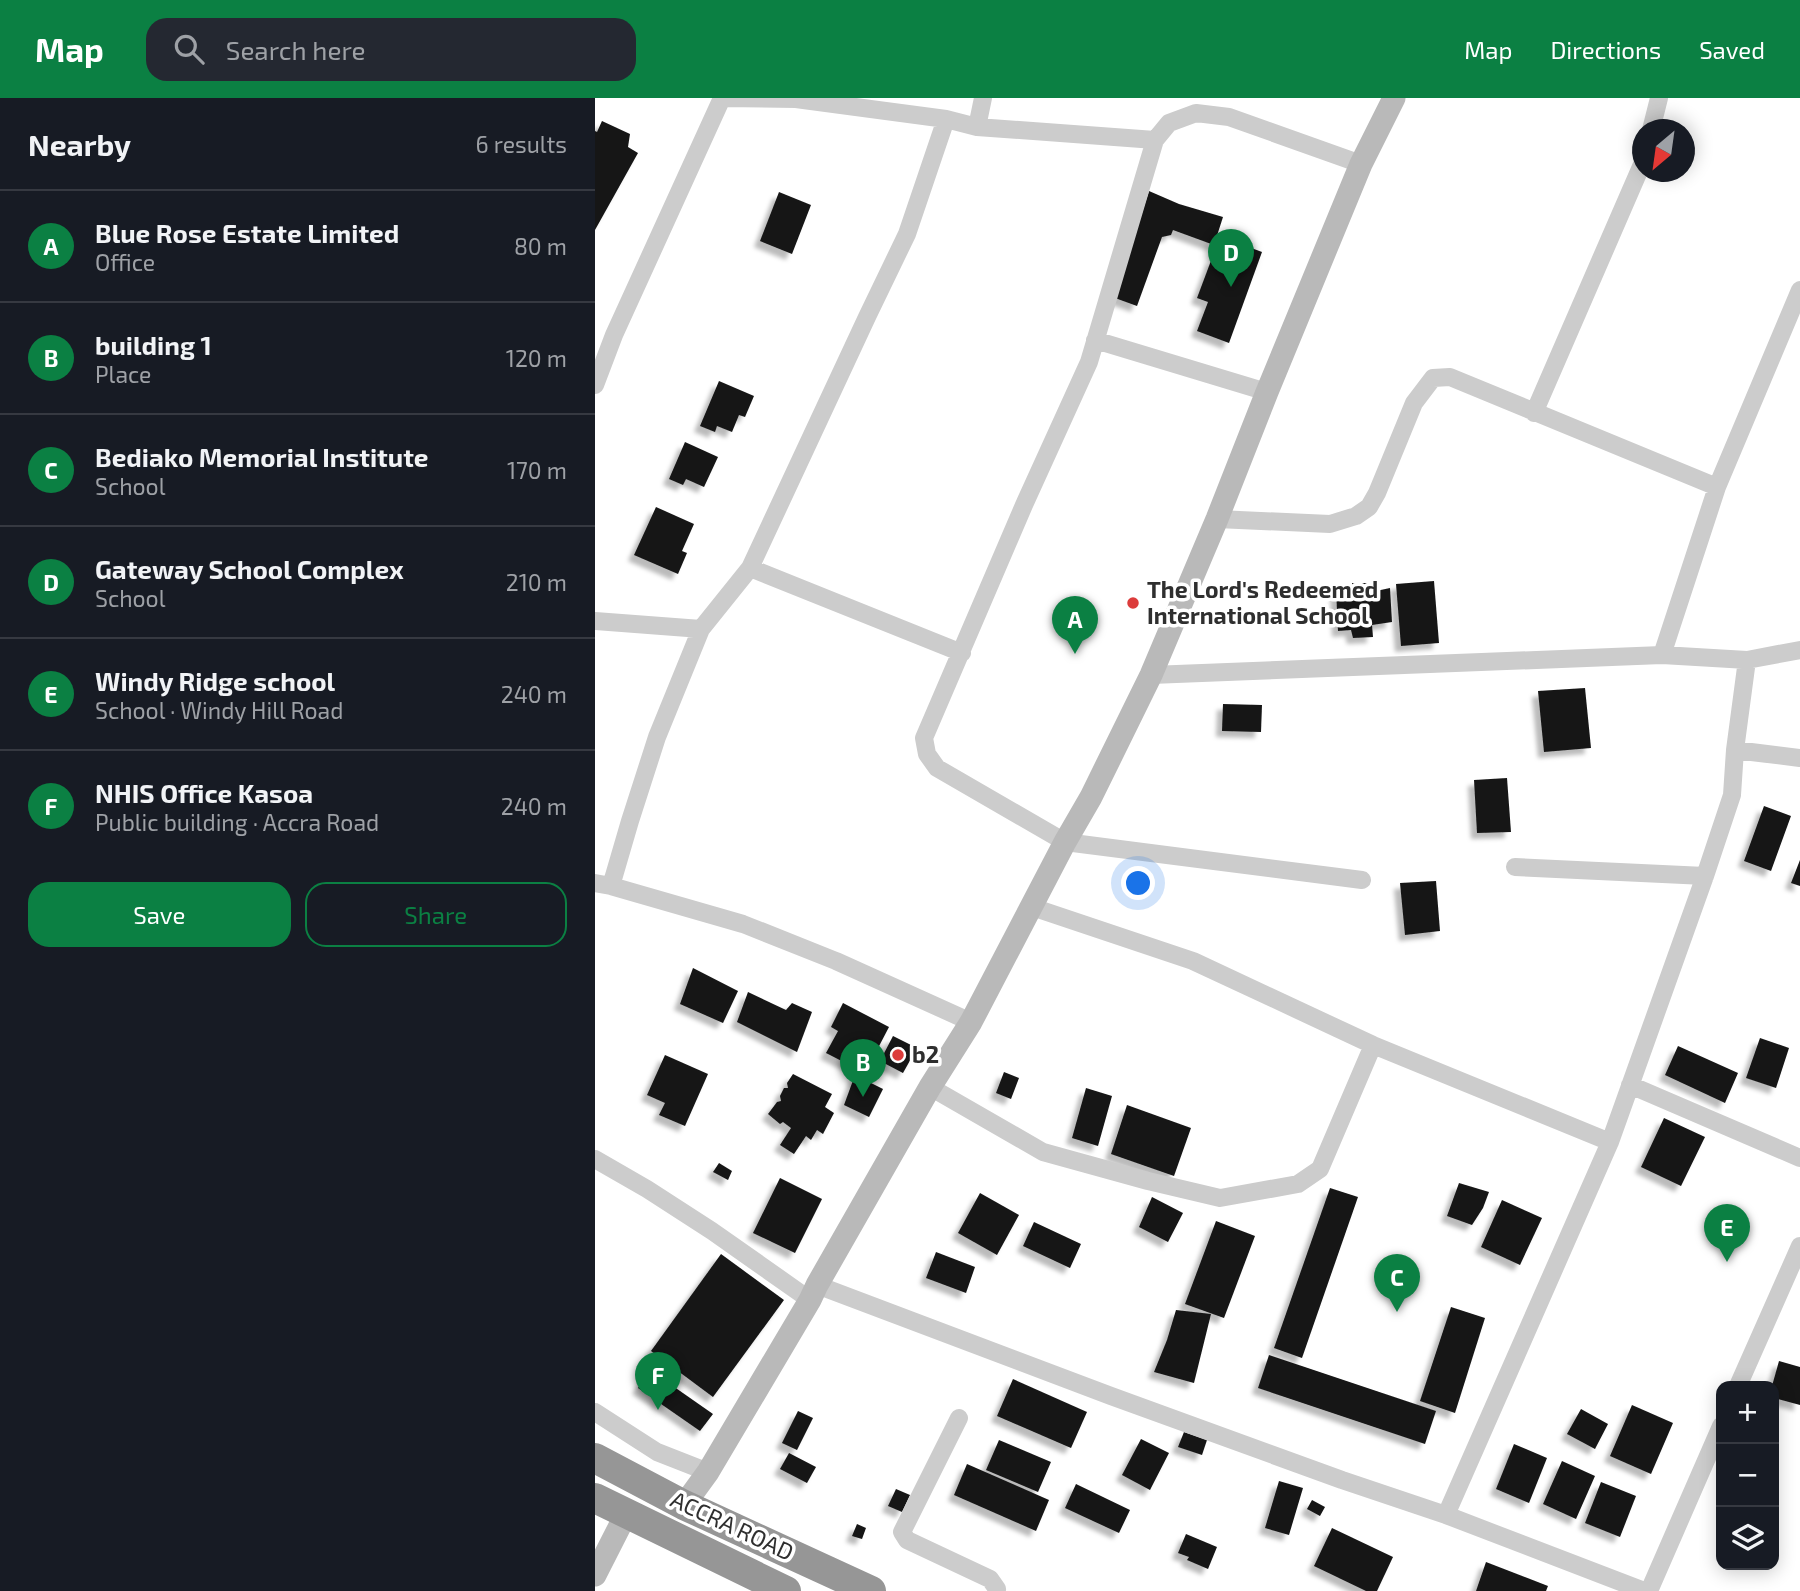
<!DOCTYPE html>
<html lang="en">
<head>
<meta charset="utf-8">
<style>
	body { margin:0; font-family:"Exo 2",sans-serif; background:#242831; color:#f1f3f6 }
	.controls { position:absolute; right:21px; bottom:21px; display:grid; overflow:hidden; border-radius:14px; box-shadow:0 4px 18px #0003 }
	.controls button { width:63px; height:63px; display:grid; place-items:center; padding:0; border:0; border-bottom:2px solid #363941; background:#171b24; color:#f1f3f6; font:35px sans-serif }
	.compass { position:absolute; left:1037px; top:21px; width:63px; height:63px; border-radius:50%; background:#171b24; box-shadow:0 4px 18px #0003; rotate:209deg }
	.you { position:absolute; left:544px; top:786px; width:24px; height:24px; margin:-18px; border:5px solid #fff; border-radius:50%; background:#1a73e8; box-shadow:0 0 0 10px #1a73e833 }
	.badge { display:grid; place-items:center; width:46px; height:46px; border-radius:50%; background:#0b8043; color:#fff; font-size:23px; font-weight:700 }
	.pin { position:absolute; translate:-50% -58px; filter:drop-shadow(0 2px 4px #0008) }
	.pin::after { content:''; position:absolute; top:37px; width:24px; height:21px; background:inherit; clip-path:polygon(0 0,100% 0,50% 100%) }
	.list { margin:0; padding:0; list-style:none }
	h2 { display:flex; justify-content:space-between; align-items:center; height:91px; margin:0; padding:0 28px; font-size:30px }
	h2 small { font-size:23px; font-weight:400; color:#9ea1a6 }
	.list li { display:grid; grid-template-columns:46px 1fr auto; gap:21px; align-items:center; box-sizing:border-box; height:112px; padding:0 28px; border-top:2px solid #363941 }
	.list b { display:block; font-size:26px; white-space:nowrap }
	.list p { margin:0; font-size:23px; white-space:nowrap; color:#9ea1a6 }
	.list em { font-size:23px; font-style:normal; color:#9ea1a6 }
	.actions { display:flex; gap:14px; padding:21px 28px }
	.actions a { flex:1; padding:16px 0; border:2px solid #0b8043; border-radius:21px; text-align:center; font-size:24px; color:#0b8043 }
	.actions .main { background:#0b8043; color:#fff }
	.icon { flex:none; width:38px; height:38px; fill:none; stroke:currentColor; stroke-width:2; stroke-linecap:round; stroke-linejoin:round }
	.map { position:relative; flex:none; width:1205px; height:1493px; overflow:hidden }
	header { display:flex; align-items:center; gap:42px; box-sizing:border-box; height:98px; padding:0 35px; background:#0b8043; color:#fff }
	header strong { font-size:33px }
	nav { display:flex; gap:38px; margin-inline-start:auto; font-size:24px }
	.search { width:490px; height:63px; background:#242831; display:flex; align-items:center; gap:18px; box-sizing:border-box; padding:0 24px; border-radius:21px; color:#9ea1a6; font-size:26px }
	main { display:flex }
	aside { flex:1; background:#171b24 }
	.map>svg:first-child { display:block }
	.building { fill:#161616; filter:url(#shadow) }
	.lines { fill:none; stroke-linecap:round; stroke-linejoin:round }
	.street { stroke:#ccc; stroke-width:18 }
	.secondary { stroke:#b9b9b9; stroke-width:23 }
	.highway { stroke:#969696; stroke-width:30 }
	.poi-dot { fill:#dc3c3b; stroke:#fff; stroke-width:2.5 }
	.labels { text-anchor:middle; stroke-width:7; stroke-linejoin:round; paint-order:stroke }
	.poi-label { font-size:23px; font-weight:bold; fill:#2f2f2f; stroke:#fff; text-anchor:start }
	.street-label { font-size:23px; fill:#2f2f2f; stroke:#fff }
</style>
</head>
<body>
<header>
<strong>Map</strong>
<div class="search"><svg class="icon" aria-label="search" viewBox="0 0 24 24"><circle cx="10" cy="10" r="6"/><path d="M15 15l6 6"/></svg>Search here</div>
<nav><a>Map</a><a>Directions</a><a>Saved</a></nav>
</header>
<main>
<aside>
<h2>Nearby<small>6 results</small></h2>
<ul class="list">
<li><span class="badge">A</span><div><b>Blue Rose Estate Limited</b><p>Office</p></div><em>80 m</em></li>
<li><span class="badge">B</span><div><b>building 1</b><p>Place</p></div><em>120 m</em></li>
<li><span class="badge">C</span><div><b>Bediako Memorial Institute</b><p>School</p></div><em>170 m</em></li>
<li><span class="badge">D</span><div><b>Gateway School Complex</b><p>School</p></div><em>210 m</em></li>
<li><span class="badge">E</span><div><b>Windy Ridge school</b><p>School · Windy Hill Road</p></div><em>240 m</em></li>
<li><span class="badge">F</span><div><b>NHIS Office Kasoa</b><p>Public building · Accra Road</p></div><em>240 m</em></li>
</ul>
<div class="actions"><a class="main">Save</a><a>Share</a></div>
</aside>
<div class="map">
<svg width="1205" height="1493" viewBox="0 0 1205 1493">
	<defs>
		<filter id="shadow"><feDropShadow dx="-6" dy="6" stdDeviation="2" flood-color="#0004"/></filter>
	</defs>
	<rect width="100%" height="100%" fill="#fff"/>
	<path class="building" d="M 7,23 L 35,36 L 33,49 L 43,55 L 0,132 L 0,33 L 2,34 Z
		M 554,93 L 584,106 L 628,119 L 619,147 L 578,132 L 576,137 L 567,139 L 542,208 L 520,200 Z
		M 184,94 L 216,107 L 197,156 L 165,143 Z
		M 634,145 L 643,145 L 667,154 L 634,245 L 602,233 L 613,204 L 602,200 L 617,160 L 627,166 Z
		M 124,283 L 159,298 L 150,319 L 144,317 L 137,334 L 122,328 L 120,334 L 105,328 Z
		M 90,344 L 123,359 L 109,389 L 91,381 L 88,387 L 74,381 Z
		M 61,409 L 99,426 L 87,453 L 92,455 L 83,476 L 39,457 Z
		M 839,483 L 844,545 L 806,548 L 801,486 Z
		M 757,485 L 779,485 L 781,493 L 795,490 L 797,524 L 777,527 L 778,539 L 758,540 L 756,532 L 743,533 L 741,492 L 757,492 Z
		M 990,590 L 996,650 L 949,654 L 943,593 Z
		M 628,606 L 667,607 L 666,634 L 627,633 Z
		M 912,680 L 916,734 L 882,735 L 879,682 Z
		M 1169,708 L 1196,718 L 1176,773 L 1149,763 Z
		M 1205,762 L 1205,788 L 1196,785 Z
		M 841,783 L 845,833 L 810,837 L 805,785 Z
		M 98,870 L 143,893 L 128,925 L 85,906 Z
		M 153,894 L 191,912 L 197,905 L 217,914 L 202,954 L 142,924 Z
		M 248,905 L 294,929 L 270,975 L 231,955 L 243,933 L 236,929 Z
		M 298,938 L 322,950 L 308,975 L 285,963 Z
		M 1165,940 L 1194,950 L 1181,990 L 1151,980 Z
		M 1083,948 L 1143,975 L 1130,1005 L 1070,977 Z
		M 70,957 L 113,976 L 90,1028 L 64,1017 L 70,1005 L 52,997 Z
		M 409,974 L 424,980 L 416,1001 L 401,995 Z
		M 198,976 L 237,996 L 230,1009 L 239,1015 L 228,1036 L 222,1032 L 216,1042 L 211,1038 L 199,1056 L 185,1047 L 196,1030 L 188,1024 L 185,1026 L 173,1016 L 182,1004 L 186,1003 L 185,998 L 189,990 L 193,990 L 192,985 Z
		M 260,977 L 288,991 L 274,1019 L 249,1007 Z
		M 491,990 L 517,998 L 503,1048 L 477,1040 Z
		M 532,1007 L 596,1030 L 579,1078 L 516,1056 Z
		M 1069,1020 L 1110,1039 L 1086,1088 L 1046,1069 Z
		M 124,1065 L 137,1073 L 133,1082 L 118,1074 Z
		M 185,1080 L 227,1101 L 200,1155 L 158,1135 Z
		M 864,1085 L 894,1094 L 888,1110 L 877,1127 L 852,1118 Z
		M 735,1090 L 763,1099 L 707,1260 L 679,1250 Z
		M 385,1095 L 424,1117 L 402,1157 L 363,1135 Z
		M 557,1099 L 588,1115 L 573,1144 L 544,1129 Z
		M 907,1102 L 947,1120 L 925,1167 L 886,1149 Z
		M 621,1123 L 660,1138 L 629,1220 L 590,1206 Z
		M 439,1124 L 486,1146 L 475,1170 L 428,1148 Z
		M 341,1154 L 380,1169 L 371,1195 L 331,1180 Z
		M 126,1156 L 189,1202 L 118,1299 L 56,1253 Z
		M 856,1209 L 890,1220 L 860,1315 L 825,1303 Z
		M 581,1212 L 616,1216 L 599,1285 L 559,1274 L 572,1242 Z
		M 674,1257 L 841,1313 L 830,1346 L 663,1290 Z
		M 1184,1263 L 1205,1269 L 1205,1307 L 1179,1300 L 1179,1288 L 1177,1288 Z
		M 55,1272 L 118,1316 L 105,1333 L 43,1290 Z
		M 418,1281 L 492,1314 L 476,1350 L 402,1318 Z
		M 1037,1307 L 1078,1325 L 1056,1376 L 1015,1358 Z
		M 986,1311 L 1013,1326 L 1000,1351 L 972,1336 Z
		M 203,1313 L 218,1320 L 202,1352 L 187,1345 Z
		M 589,1334 L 612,1342 L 607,1357 L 583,1349 Z
		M 546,1341 L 574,1355 L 555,1392 L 527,1377 Z
		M 404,1342 L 456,1364 L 443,1394 L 391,1372 Z
		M 919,1346 L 952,1360 L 934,1405 L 901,1391 Z
		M 194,1355 L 221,1369 L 212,1385 L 185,1371 Z
		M 967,1363 L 1000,1378 L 981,1421 L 948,1406 Z
		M 372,1366 L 454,1402 L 441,1433 L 359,1397 Z
		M 684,1383 L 708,1390 L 694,1437 L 670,1430 Z
		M 1006,1384 L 1041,1398 L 1025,1439 L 990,1425 Z
		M 481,1386 L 535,1412 L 524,1435 L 470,1410 Z
		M 301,1391 L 315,1397 L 307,1414 L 293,1408 Z
		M 717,1402 L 730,1409 L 725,1418 L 712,1411 Z
		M 262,1426 L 271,1430 L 267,1441 L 257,1438 Z
		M 737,1430 L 798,1459 L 782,1493 L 771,1493 L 719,1468 Z
		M 591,1436 L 622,1449 L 613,1471 L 592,1462 L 594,1459 L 583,1455 Z
		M 891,1464 L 953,1488 L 951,1493 L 881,1493 Z"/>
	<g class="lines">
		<path class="street" d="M 127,0 L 201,1 L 351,21 L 382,29 L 560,42 L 574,25 L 601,15 L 634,19 L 766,66
			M 382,29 L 388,0
			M 1056,32 L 1064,0
			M 560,42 L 494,264 L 429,407 L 329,640 L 332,656 L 342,670 L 470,744 L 767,782
			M 500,242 L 672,294
			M 0,287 L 19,237 L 127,0
			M 939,315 L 1048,64
			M 622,421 L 735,426 L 761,418 L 774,409 L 782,395 L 819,305 L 838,280 L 855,279 L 1122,389
			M 155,470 L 367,555
			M 0,523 L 106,531
			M 1067,557 L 1122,389 L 1205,192
			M 556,577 L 1067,557 L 1152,562 L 1205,552
			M 1140,652 L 1205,660
			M 920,769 L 1110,778
			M 0,785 L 16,788 L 148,826 L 241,863 L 376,924
			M 16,788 L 35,723 L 62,639 L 106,531 L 155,470 L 272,219 L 312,136 L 351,21
			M 437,809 L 598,863 L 778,947 L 1015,1044
			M 1035,987 L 1205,1060
			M 335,989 L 448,1054 L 553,1083 L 625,1100 L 703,1086 L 725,1071 L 778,947
			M 0,1061 L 52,1091 L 117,1133 L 215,1202
			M 222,1187 L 516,1298 L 747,1382 L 851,1417 L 1049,1493
			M 1143,1288 L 1205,1148
			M 0,1314 L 62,1354 L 113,1374
			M 364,1320 L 307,1434 L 312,1442 L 395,1481 L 402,1491 L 401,1493
			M 851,1417 L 1015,1044 L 1110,778 L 1137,697 L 1140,652 L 1152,562
			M 1054,1493 L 1126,1328"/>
		<path class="secondary" d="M 89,1407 L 113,1374 L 215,1202 L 222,1187 L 335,989 L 376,924 L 470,744 L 496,699 L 556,577 L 622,421 L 672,294 L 766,66 L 799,0
			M 0,1477 L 31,1416"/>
		<path class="highway" d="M 0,1360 L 89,1407 L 276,1493
			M 0,1400 L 191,1493"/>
	</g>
	<g class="poi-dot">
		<circle cx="538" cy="505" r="7"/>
		<circle cx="303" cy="957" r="7"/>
	</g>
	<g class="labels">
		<g class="poi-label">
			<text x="552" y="500">The Lord's Redeemed<tspan x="552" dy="26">International School</tspan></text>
			<text x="317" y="965">b2</text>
		</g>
		<g class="street-label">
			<text transform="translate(137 1428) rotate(25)" y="8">ACCRA ROAD</text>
		</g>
	</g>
</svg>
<div class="controls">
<button>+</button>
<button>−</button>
<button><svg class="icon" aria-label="layers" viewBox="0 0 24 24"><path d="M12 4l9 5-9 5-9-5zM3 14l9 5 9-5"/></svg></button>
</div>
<svg class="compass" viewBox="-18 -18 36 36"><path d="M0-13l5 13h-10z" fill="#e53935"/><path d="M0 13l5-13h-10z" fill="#9ea1a6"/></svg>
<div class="you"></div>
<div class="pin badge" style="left:480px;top:556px">A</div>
<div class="pin badge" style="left:268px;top:999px">B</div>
<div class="pin badge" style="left:802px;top:1214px">C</div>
<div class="pin badge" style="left:636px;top:189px">D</div>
<div class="pin badge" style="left:1132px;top:1164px">E</div>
<div class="pin badge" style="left:63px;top:1312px">F</div>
</div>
</main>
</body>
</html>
